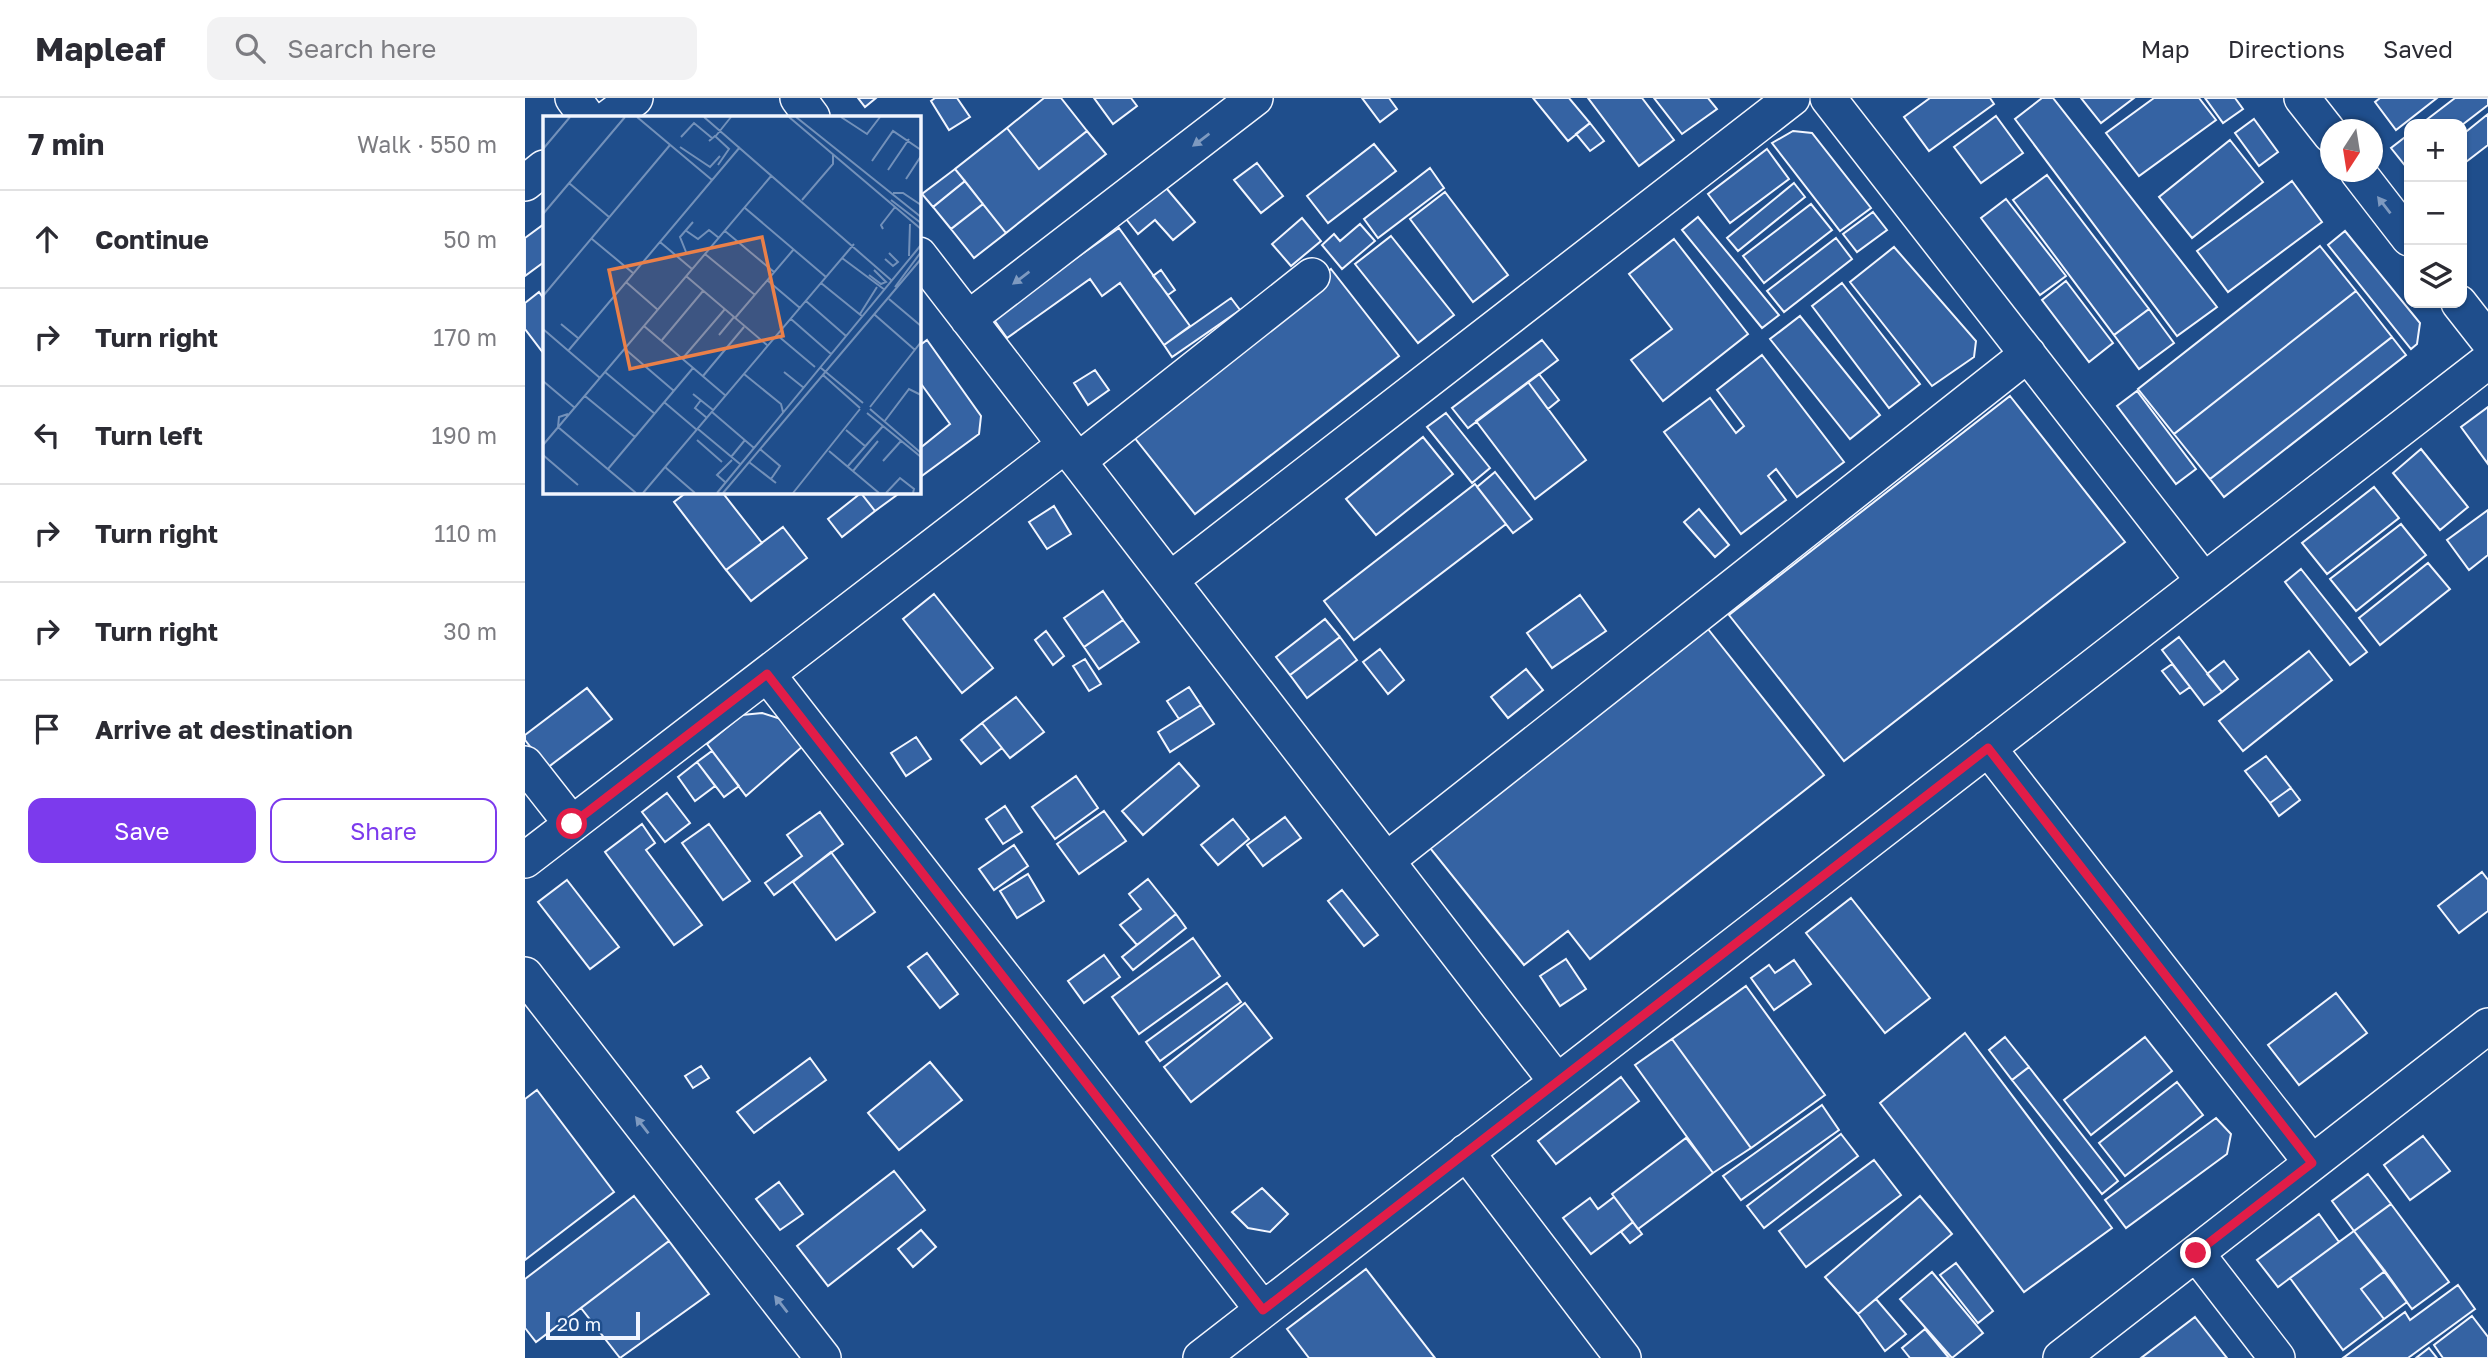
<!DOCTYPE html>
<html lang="en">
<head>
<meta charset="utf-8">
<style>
	body { margin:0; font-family:"Golos Text",sans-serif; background:#f2f2f3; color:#2b2b33 }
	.controls { position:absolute; right:21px; top:21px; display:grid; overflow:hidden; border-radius:14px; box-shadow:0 2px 5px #0004 }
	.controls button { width:63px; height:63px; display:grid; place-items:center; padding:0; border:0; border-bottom:2px solid #e1e1e2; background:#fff; color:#2b2b33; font:35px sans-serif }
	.compass { position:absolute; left:1795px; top:21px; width:63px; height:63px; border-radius:50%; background:#fff; box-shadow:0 2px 5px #0004; rotate:192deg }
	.scale { position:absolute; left:21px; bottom:18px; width:94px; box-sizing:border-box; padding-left:7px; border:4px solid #f2f6ff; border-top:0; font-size:19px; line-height:24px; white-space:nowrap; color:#f2f6ff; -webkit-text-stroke:5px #1f4e8c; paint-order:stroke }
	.stop { position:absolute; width:21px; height:21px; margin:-16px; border:5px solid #e11d48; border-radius:50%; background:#fff }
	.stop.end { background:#e11d48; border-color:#fff; box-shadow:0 2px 7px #0008 }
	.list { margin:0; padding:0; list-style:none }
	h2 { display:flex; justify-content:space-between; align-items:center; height:91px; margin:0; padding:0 28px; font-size:30px }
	h2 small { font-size:23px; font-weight:400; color:#7c7c81 }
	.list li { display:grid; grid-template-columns:46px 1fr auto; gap:21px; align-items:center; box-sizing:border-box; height:98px; padding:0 28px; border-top:2px solid #e1e1e2 }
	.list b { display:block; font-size:26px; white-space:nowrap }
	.list em { font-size:23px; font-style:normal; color:#7c7c81 }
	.actions { display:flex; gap:14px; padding:21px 28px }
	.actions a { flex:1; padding:16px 0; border:2px solid #7c3aed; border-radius:14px; text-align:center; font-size:24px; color:#7c3aed }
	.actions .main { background:#7c3aed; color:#fff }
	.icon { flex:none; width:38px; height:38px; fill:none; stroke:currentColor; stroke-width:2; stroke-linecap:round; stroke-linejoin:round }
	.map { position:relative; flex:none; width:1963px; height:1260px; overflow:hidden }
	header { display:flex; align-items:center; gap:42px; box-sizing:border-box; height:98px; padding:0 35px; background:#fff; border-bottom:2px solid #e1e1e2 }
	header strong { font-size:33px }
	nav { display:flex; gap:38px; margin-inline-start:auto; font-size:24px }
	.search { width:490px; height:63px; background:#f2f2f3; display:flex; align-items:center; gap:18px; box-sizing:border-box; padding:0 24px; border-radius:14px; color:#7c7c81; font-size:26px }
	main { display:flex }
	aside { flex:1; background:#fff }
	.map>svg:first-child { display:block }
	.building { fill:#3563a3; stroke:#f2f6ff; stroke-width:2 }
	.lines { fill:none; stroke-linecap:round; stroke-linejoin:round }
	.minor-casing { stroke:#f2f6ff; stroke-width:38 }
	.minor { stroke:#1f4e8c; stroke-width:35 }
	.oneway { fill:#7e9ac0 }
	.route { stroke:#e11d48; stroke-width:9 }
	.inset-road { fill:none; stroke:#7391ba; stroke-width:2 }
	.view { fill:#ea8049; fill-opacity:0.15; stroke:#ea8049; stroke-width:3.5 }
	.inset-edge { fill:none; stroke:#f2f6ff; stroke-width:3.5 }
</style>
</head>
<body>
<header>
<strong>Mapleaf</strong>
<div class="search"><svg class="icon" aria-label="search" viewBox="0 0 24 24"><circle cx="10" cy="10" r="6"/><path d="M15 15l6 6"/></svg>Search here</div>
<nav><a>Map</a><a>Directions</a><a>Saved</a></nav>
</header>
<main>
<aside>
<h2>7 min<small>Walk · 550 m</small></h2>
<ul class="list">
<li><svg class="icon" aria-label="ahead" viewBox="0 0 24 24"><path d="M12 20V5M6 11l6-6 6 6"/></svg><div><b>Continue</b></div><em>50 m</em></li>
<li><svg class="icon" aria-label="right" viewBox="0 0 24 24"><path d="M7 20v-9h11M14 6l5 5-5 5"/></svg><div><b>Turn right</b></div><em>170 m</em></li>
<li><svg class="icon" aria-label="left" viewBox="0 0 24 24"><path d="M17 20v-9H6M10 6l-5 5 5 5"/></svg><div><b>Turn left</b></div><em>190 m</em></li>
<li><svg class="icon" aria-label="right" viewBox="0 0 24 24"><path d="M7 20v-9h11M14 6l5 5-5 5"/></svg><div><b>Turn right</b></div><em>110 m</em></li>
<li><svg class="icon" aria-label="right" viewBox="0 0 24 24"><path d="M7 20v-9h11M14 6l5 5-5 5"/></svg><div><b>Turn right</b></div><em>30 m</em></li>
<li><svg class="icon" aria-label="arrive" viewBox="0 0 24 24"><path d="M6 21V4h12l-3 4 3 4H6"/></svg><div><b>Arrive at destination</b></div></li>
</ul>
<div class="actions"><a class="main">Save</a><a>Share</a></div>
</aside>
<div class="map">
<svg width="1963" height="1260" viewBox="0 0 1963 1260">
	<rect width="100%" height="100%" fill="#1f4e8c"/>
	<path class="building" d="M 333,0 L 351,0 L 340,9 Z
		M 410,0 L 432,0 L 445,19 L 424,32 L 406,3 Z
		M 519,0 L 536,0 L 562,33 L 514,71 L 482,30 Z
		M 569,0 L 606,0 L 612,8 L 588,26 Z
		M 837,0 L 864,0 L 872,11 L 855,24 Z
		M 1008,0 L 1044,0 L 1065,25 L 1043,43 Z
		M 1063,0 L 1117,0 L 1149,42 L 1114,68 Z
		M 1129,0 L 1183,0 L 1192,11 L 1157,36 Z
		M 1405,0 L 1465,0 L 1469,6 L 1404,53 L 1379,19 Z
		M 1517,0 L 1528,0 L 1692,209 L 1652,238 L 1490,21 Z
		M 1556,0 L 1609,0 L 1576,25 Z
		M 1629,0 L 1674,0 L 1691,22 L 1614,78 L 1581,35 Z
		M 1680,0 L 1710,0 L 1718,11 L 1698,25 Z
		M 1855,0 L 1912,0 L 1871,32 L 1850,4 Z
		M 1930,0 L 1963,0 L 1963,7 L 1937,27 L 1896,26 Z
		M 1963,16 L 1963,47 L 1937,67 L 1937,37 Z
		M 1471,18 L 1498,55 L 1456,85 L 1429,49 Z
		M 1729,21 L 1753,54 L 1734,68 L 1710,35 Z
		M 1065,25 L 1079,43 L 1065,53 L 1051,36 Z
		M 482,30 L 514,71 L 562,33 L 581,56 L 481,135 L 430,71 Z
		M 1268,33 L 1287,35 L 1346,110 L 1315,133 L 1247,45 Z
		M 1884,36 L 1884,68 L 1882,70 L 1866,50 Z
		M 1705,42 L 1738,84 L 1667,140 L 1634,99 Z
		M 849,46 L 871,73 L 803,125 L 782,98 Z
		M 1242,51 L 1264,81 L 1205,125 L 1183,96 Z
		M 732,65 L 758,98 L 736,115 L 709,82 Z
		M 905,70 L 919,90 L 853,140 L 839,121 Z
		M 430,71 L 440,83 L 408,109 L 397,96 Z
		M 1522,77 L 1624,211 L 1589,237 L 1488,102 Z
		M 440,83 L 458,106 L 426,131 L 408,109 Z
		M 1767,83 L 1797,124 L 1703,194 L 1672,153 Z
		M 637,85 L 670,124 L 648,142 L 630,122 L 613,136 L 598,117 Z
		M 1269,85 L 1280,99 L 1213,153 L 1202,140 Z
		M 920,94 L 983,177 L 948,204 L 885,121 Z
		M 1481,101 L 1541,178 L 1515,197 L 1456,120 Z
		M 458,106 L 481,135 L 449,160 L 426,131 Z
		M 1286,106 L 1307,132 L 1239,185 L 1218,158 Z
		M 1348,114 L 1362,132 L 1332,154 L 1318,136 Z
		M 1173,119 L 1254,217 L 1237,230 L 1157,132 Z
		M 777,120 L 796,143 L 766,168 L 747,146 Z
		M 19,126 L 19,164 L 0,178 L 0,140 Z
		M 835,126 L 850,143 L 817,171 L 797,147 L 809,136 L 815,143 Z
		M 594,130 L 665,228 L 639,247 L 595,185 L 577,198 L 565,181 L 482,240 L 467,219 Z
		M 1820,133 L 1895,225 L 1892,246 L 1886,251 L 1803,147 Z
		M 866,138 L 929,217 L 893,245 L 830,166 Z
		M 1311,140 L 1327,161 L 1259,214 L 1242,193 Z
		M 1149,141 L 1223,236 L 1138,303 L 1106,262 L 1147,231 L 1104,176 Z
		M 1795,148 L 1831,193 L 1649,336 L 1613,291 Z
		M 1369,149 L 1451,243 L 1449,259 L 1407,288 L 1325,184 Z
		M 806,171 L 874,258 L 670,416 L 601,329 Z
		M 636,172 L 650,192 L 643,197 L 628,178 Z
		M 1541,183 L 1588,245 L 1564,264 L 1517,202 Z
		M 1317,185 L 1395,286 L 1364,310 L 1287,208 Z
		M 1831,193 L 1867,239 L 1685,381 L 1649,336 Z
		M 14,194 L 19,201 L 19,256 L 0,231 L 0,205 Z
		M 706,200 L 715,212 L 647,259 L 639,247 Z
		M 1624,211 L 1649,245 L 1614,271 L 1589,237 Z
		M 1275,218 L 1355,317 L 1325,341 L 1245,241 Z
		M 1867,239 L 1881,257 L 1699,399 L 1685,381 Z
		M 402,242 L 456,318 L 454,336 L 394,380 L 394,351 L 425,326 L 394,283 L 394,248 Z
		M 1017,242 L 1033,262 L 943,330 L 927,310 Z
		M 1237,257 L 1319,364 L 1272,399 L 1251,371 L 1243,378 L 1261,402 L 1216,436 L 1139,334 L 1185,300 L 1211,335 L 1219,328 L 1192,292 Z
		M 570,272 L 584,292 L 563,307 L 549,285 Z
		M 1014,276 L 1034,302 L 1023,311 L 1003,284 Z
		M 1003,284 L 1061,362 L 1010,401 L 951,323 Z
		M 1612,293 L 1671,371 L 1651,386 L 1592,308 Z
		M 1485,298 L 1600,444 L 1319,663 L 1204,517 Z
		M 1963,309 L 1963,366 L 1936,329 Z
		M 921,315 L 965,370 L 947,385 L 902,329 Z
		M 898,339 L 928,376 L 851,437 L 821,401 Z
		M 1896,351 L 1943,409 L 1915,432 L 1868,375 Z
		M 970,374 L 1007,421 L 988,435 L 952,389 Z
		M 950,386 L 981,426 L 829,542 L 799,503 Z
		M 1849,389 L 1874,420 L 1802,476 L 1777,445 Z
		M 162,394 L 197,394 L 237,445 L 201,472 L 149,404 Z
		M 338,394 L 376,394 L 350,413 L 336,395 Z
		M 336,395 L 350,413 L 317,439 L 303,421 Z
		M 529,408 L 546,436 L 522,451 L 504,424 Z
		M 1174,411 L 1204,447 L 1190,459 L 1159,424 Z
		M 1963,412 L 1963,457 L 1944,472 L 1922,442 Z
		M 1876,426 L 1901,457 L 1831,513 L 1805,481 Z
		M 258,429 L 282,460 L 226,503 L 201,472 Z
		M 1903,465 L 1925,491 L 1855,547 L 1834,520 Z
		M 1776,471 L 1842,554 L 1825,567 L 1760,484 Z
		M 578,493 L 598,522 L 559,549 L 539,520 Z
		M 409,496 L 468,570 L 437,595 L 378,521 Z
		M 1055,497 L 1081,533 L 1027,570 L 1002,535 Z
		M 800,521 L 815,539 L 765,577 L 751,559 Z
		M 598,522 L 614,544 L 574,571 L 559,549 Z
		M 1183,531 L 1299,677 L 1065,861 L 1043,833 L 999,867 L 905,750 Z
		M 521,533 L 539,558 L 528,567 L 510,542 Z
		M 815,539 L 832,562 L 782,600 L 765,577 Z
		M 1654,539 L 1697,594 L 1679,607 L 1637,552 Z
		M 855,551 L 879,582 L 863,596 L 838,564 Z
		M 1784,553 L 1807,582 L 1718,653 L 1694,623 Z
		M 560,561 L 576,586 L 564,593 L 548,568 Z
		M 1699,563 L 1713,581 L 1697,594 L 1682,576 Z
		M 1647,566 L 1665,589 L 1655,596 L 1637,573 Z
		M 1001,571 L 1018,592 L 983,620 L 966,599 Z
		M 664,589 L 676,607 L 654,621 L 642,603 Z
		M 62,590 L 87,621 L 22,670 L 0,642 L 0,637 Z
		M 491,599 L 519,634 L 485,660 L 457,625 Z
		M 676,607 L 689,626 L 645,654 L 633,634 Z
		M 237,615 L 256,621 L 278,648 L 221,698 L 182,646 L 217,617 Z
		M 457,625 L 477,650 L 456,666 L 436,642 Z
		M 391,639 L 406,661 L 381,678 L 366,655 Z
		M 187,653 L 214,688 L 199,699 L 172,664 Z
		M 1741,658 L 1766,690 L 1745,705 L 1720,673 Z
		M 172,664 L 190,688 L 170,703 L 153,679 Z
		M 654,665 L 674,688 L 618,737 L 597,713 Z
		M 551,678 L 573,710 L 530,741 L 507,709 Z
		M 1766,690 L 1775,702 L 1754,718 L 1745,705 Z
		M 142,695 L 165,725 L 140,744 L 117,714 Z
		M 480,708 L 497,734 L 478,746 L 461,721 Z
		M 579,713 L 601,743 L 554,776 L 532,746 Z
		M 295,714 L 318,746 L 249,797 L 240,785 L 277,758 L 262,737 Z
		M 760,719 L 776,740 L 738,768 L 722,747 Z
		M 708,721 L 724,741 L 693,767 L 676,747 Z
		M 117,726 L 130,745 L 121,752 L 177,827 L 149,847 L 80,754 Z
		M 184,726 L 225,783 L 198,802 L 157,745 Z
		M 489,747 L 503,768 L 469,792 L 454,771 Z
		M 306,754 L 350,814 L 311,842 L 268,784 Z
		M 1957,774 L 1963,782 L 1963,813 L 1934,835 L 1913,808 Z
		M 503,776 L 519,803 L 492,820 L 475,793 Z
		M 623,781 L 651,816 L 612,847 L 595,827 L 616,811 L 604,796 Z
		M 42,782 L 94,849 L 65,871 L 13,804 Z
		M 817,792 L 853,837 L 839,848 L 803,803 Z
		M 1326,800 L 1405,900 L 1360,935 L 1281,835 Z
		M 651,816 L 661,830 L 608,872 L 597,859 Z
		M 668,840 L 695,878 L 614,936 L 587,899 Z
		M 402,855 L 433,896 L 415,910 L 383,869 Z
		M 579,857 L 595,879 L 559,905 L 543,883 Z
		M 1041,861 L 1061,891 L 1035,908 L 1015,878 Z
		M 1269,862 L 1286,886 L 1249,912 L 1226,880 L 1244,867 L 1250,875 Z
		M 702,885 L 716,904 L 635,963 L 621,944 Z
		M 1221,888 L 1300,997 L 1226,1050 L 1147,941 Z
		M 1811,895 L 1842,935 L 1774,987 L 1743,947 Z
		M 720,905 L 747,940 L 666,1004 L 639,969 Z
		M 1440,935 L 1587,1130 L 1499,1194 L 1355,1005 Z
		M 1480,939 L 1504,969 L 1487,982 L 1464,952 Z
		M 1620,939 L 1647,973 L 1566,1037 L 1539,1002 Z
		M 1147,941 L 1226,1050 L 1188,1075 L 1110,967 Z
		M 285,960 L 301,982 L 229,1035 L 212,1014 Z
		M 405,964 L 437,1002 L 374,1052 L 343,1015 Z
		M 176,968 L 184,980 L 168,990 L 160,978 Z
		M 1504,969 L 1593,1083 L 1577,1096 L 1487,982 Z
		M 1096,979 L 1114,1003 L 1031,1066 L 1013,1043 Z
		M 1652,984 L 1678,1017 L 1600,1078 L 1574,1045 Z
		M 12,992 L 89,1094 L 0,1162 L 0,1001 Z
		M 1297,1007 L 1314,1032 L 1216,1102 L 1198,1078 Z
		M 1691,1020 L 1706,1036 L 1702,1056 L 1601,1130 L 1580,1102 Z
		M 1316,1036 L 1333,1058 L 1239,1130 L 1222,1108 Z
		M 1898,1038 L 1925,1073 L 1885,1102 L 1859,1067 Z
		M 1161,1040 L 1188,1075 L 1113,1131 L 1087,1096 Z
		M 1349,1062 L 1376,1097 L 1281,1169 L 1254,1133 Z
		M 369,1073 L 400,1112 L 303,1188 L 272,1148 Z
		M 1843,1076 L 1866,1106 L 1829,1133 L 1807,1103 Z
		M 254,1084 L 278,1116 L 255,1132 L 231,1101 Z
		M 737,1090 L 763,1116 L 745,1134 L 723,1130 L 707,1114 Z
		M 109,1098 L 144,1143 L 11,1244 L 0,1230 L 0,1181 Z
		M 1395,1098 L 1427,1136 L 1333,1216 L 1300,1179 Z
		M 1089,1099 L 1108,1124 L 1066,1156 L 1038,1120 L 1065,1100 L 1073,1111 Z
		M 1866,1106 L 1924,1184 L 1887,1211 L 1829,1133 Z
		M 1794,1116 L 1814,1144 L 1753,1189 L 1732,1162 Z
		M 1108,1124 L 1117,1136 L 1105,1145 L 1096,1134 Z
		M 396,1132 L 411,1149 L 388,1169 L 373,1151 Z
		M 1829,1133 L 1860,1173 L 1836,1191 L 1859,1221 L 1818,1252 L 1765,1180 Z
		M 144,1143 L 184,1196 L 95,1260 L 56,1210 Z
		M 1431,1165 L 1468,1213 L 1453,1225 L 1415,1177 Z
		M 841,1171 L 910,1260 L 784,1260 L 762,1231 Z
		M 1860,1173 L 1882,1204 L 1859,1221 L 1836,1191 Z
		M 1407,1174 L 1458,1235 L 1427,1260 L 1375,1201 Z
		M 1933,1187 L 1950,1211 L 1883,1260 L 1818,1260 L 1880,1214 L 1885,1222 Z
		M 1351,1201 L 1381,1236 L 1360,1253 L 1333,1216 Z
		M 1947,1218 L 1963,1239 L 1963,1260 L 1918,1260 L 1909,1247 Z
		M 1670,1219 L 1702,1260 L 1616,1260 Z
		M 1400,1231 L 1424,1260 L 1385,1260 L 1377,1250 Z
		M 1904,1250 L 1912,1260 L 1891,1260 Z"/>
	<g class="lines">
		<g class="minor-casing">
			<path id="minor" d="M 48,0 L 62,19
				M 273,0 L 287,19
				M 1303,0 L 1679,483
				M 1777,0 L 1806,37
				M 85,19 L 110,0
				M 1833,74 L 1884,140
				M 0,85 L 19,70
				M 394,157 L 1032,984
				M 1934,205 L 1963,242
				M 443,221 L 730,0
				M 553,363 L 787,178
				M 645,482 L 1267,0
				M 242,576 L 738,1212
				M 1463,650 L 1787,1065
				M 0,666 L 47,726
				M 0,762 L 540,347
				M 862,762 L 1503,256
				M 0,877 L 298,1260
				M 941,1054 L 1098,1260
				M 1671,1155 L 1752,1260
				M 676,1260 L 1963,263
				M 1536,1260 L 1963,928"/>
		</g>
		<use href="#minor" class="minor"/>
	</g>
	<defs><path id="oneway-solid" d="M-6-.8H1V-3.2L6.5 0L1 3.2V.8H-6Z" transform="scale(1.75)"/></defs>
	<g class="oneway">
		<use href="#oneway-solid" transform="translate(676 42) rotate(143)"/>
		<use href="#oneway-solid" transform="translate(1859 107) rotate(-128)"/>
		<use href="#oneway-solid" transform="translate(496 180) rotate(143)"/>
		<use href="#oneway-solid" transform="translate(117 1027) rotate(-128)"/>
		<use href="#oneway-solid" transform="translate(256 1206) rotate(-128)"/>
	</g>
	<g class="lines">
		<path class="route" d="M 47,726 L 242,576 L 738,1212 L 1463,650 L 1787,1065 L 1671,1155"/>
	</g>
	<g transform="translate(18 18)">
		<rect width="378" height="378" fill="#1f4e8c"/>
		<path class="inset-road" d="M 94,1 L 169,64M 161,1 L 348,164M 246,1 L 378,113M 253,1 L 378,101M 298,1 L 324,18 L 337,1M 138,21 L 151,7 L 169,22M 172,21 L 188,1M 166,25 L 172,20 L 186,33 L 175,49M 137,31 L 167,51 L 177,40M 0,33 L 27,1M 329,45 L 350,15 L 378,34M 345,54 L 366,23M 363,63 L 378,40M 26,67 L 66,101M 350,77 L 360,77 L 378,89M 259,84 L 290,48 L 290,39M 348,84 L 378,107M 202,92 L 283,161M 0,98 L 82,1M 340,113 L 338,109 L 352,91M 142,114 L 155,123 L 166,114 L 176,122M 182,115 L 231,156M 49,123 L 90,157M 117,126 L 149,153M 143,136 L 137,121 L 150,106M 162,138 L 212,179M 366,140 L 367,108M 299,142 L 342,174M 342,143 L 350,150 L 355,146 L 346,137M 326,159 L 338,168 L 343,166 L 331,154M 143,160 L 224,229M 224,164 L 257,192M 83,166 L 115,194M 278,167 L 320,201M 352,171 L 378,136M 0,180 L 127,29M 346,183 L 378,210M 263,185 L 303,220M 317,198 L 334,171M 332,199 L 372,234M 192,202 L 251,133M 248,203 L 288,238M 18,208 L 35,222M 101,210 L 183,280M 0,213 L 57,262M 176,219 L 191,201M 234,219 L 272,251M 119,224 L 160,175M 82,233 L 131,275M 25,235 L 197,31M 140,242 L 182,193M 278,252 L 320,287M 62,256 L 112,298M 241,256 L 261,272M 201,258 L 238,288 L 240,296M 280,259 L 317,292M 160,260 L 201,211M 0,265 L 32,292M 150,278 L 170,294M 42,280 L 92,321M 158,284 L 152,292 L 164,302M 121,286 L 154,314M 327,291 L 378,226M 327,293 L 378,337M 169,296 L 211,332M 324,297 L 378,341M 25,298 L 16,301 L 15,311 L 93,377M 341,306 L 366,273 L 378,279M 155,313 L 197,348M 303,314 L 322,330M 154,324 L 179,346M 0,329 L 229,59M 217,333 L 237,350 L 228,363M 286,335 L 336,377M 0,339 L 35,369M 188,341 L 202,324M 340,345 L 358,325M 206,346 L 233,367M 305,350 L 340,310M 122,351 L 152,377M 65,353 L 150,252M 310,355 L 335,325M 182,366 L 174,359 L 189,344M 100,377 L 311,128M 174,377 L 378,129M 180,377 L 378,143M 250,377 L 317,293M 343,377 L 357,362 L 371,373 L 370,377"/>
		<path class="view" d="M 219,121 L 240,220 L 87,253 L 66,154 Z"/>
		<rect width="378" height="378" class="inset-edge"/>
	</g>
</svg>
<div class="controls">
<button>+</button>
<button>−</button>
<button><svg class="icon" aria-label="layers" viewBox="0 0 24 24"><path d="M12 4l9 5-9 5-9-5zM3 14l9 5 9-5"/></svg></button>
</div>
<svg class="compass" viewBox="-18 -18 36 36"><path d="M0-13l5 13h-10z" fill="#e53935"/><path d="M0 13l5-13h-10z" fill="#7c7c81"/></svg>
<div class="scale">20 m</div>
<div class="stop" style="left:47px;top:726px"></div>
<div class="stop end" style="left:1671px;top:1155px"></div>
</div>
</main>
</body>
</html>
